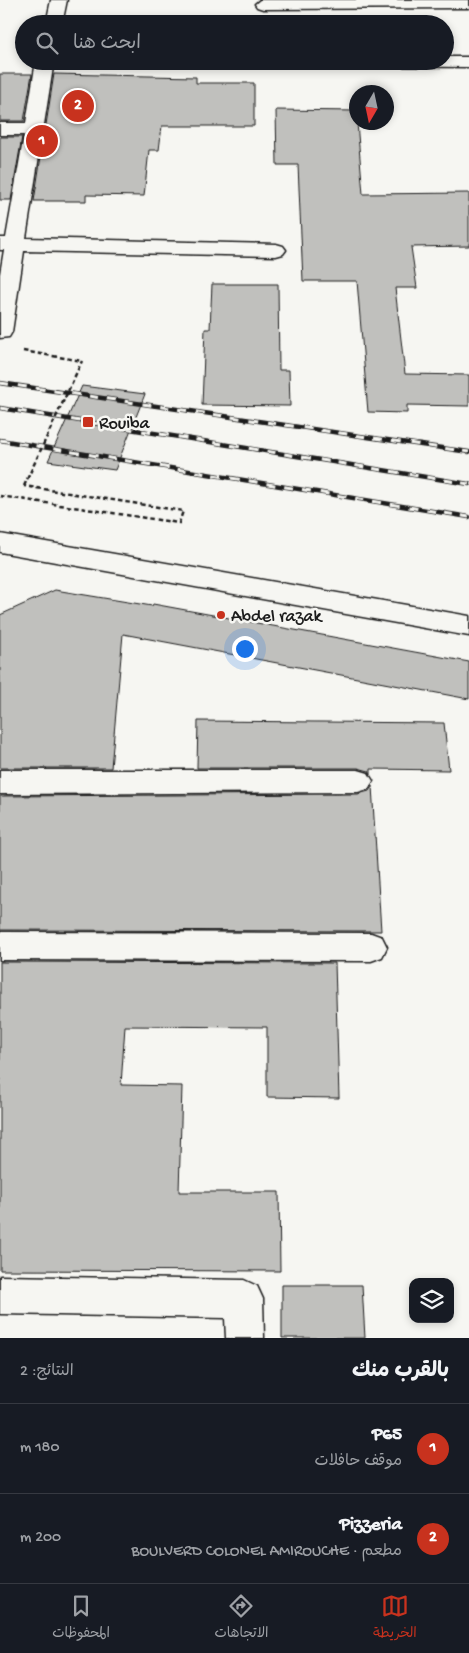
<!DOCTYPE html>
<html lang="ar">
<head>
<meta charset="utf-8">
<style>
	body { margin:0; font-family:"Gochi Hand","Playpen Sans Arabic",sans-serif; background:#20242c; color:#f1f3f6; direction:rtl }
	.controls { position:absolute; right:15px; bottom:15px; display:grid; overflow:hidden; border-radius:10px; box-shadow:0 2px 8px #0003 }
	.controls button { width:45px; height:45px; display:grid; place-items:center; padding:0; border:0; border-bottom:1px solid #363941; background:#171b24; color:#f1f3f6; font:25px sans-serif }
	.compass { position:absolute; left:349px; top:85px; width:45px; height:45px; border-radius:50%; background:#171b24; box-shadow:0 2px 8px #0003; rotate:189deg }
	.you { position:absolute; left:244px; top:648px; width:18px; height:18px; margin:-12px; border:4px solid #fff; border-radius:50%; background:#1a73e8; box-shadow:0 0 0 8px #1a73e833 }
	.badge { display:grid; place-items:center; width:32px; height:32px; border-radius:50%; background:#c8321e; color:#fff; font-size:16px; font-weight:700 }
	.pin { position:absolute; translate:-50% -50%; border:2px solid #fff; box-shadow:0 1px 5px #0006 }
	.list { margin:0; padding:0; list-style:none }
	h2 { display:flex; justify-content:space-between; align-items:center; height:65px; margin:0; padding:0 20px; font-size:21px }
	h2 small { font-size:16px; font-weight:400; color:#9ea1a6 }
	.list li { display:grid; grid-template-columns:32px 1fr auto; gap:15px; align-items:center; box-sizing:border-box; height:90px; padding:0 20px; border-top:1px solid #363941 }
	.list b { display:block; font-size:19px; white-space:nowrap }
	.list p { margin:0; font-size:16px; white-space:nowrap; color:#9ea1a6 }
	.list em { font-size:16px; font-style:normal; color:#9ea1a6 }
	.icon { flex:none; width:28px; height:28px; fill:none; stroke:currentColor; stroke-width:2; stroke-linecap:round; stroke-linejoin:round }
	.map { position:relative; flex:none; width:469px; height:1338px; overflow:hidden; direction:ltr }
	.search { position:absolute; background:#171b24; box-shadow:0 2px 8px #0003; left:15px; right:15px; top:15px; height:55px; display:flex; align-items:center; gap:12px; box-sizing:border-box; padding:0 18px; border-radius:28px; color:#9ea1a6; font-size:19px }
	.sheet { height:245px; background:#171b24 }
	nav { display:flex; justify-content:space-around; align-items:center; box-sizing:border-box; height:70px; border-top:1px solid #363941; background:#171b24; font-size:14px; color:#9ea1a6 }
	nav a { display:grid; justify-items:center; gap:2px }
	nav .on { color:#c8321e }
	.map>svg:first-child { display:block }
	.building { fill:#c0c0bd; stroke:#1c1c1c }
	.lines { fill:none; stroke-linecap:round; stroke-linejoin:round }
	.minor-casing { stroke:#1c1c1c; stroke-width:3 }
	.secondary-casing { stroke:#1c1c1c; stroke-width:3 }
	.path { stroke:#1c1c1c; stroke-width:2.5; stroke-dasharray:4.5 3; stroke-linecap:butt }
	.minor { fill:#f6f6f2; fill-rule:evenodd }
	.secondary { fill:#f6f6f2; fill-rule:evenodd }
	.rail-casing { stroke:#1c1c1c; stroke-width:4.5 }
	.rail { stroke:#f6f6f2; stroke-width:3; stroke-dasharray:9; stroke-linecap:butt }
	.path-bridge { stroke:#1c1c1c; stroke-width:2.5; stroke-dasharray:4.5 3; stroke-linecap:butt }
	.poi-dot { fill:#c8321e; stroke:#f6f6f2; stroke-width:2 }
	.labels { text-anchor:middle; stroke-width:5; stroke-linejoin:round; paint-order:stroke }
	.poi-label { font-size:18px; fill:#1c1c1c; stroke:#f6f6f2; text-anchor:start }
</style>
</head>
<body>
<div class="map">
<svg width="469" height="1338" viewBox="0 0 469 1338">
	<rect width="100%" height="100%" fill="#f6f6f2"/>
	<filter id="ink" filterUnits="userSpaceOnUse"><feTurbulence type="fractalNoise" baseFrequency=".02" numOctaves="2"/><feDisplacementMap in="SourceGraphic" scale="10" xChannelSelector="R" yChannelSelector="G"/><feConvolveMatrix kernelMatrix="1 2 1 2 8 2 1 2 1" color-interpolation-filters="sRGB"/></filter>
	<g filter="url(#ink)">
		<path class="building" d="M 0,74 L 32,74 L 24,121 L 0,121 Z
			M 54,74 L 196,77 L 196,83 L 254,83 L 254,126 L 162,126 L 159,150 L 149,150 L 144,196 L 86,195 L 86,201 L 34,201 Z
			M 276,110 L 356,111 L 363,194 L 469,193 L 469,246 L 411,247 L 417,288 L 395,288 L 405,374 L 469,375 L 469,406 L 407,405 L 407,413 L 368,412 L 357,281 L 303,281 L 298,165 L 277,165 Z
			M 0,137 L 22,137 L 11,200 L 0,200 Z
			M 212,284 L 278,284 L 279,370 L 289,370 L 290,406 L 202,405 L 205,329 L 210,329 Z
			M 82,386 L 145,394 L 115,470 L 48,461 Z
			M 55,590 L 152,606 L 153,604 L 469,662 L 469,699 L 123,634 L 111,768 L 0,768 L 0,615 Z
			M 198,721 L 444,723 L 449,770 L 371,769 L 371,775 L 369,771 L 358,768 L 197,768 Z
			M 372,786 L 381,931 L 0,930 L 0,796 L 358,794 L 369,791 Z
			M 0,962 L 335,963 L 339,1098 L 267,1097 L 267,1027 L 125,1026 L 121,1085 L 182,1086 L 179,1192 L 279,1192 L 280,1271 L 0,1270 Z
			M 282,1285 L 362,1285 L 365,1338 L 282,1338 Z"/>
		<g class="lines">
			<g class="minor-casing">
				<path id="minor" d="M 260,0 L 469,0 L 469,8 L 263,9 L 257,7 L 255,4 Z
					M 36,61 L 54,61 L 26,238 L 276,244 L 283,246 L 286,250 L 283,254 L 276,256 L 24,251 L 12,332 L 9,337 L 0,338 L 0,274 L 4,250 L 0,250 L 0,238 L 6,238 L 24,135 L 0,135 L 0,123 L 26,123 Z
					M 0,534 L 469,616 L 469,636 L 0,552 Z
					M 0,770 L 358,770 L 368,773 L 373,781 L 368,789 L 358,792 L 0,794 Z
					M 0,932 L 371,933 L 382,937 L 387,947 L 382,957 L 371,961 L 0,960 Z
					M 0,1276 L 244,1280 L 257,1286 L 263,1299 L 264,1338 L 226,1338 L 225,1318 L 0,1314 Z"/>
			</g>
			<g class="secondary-casing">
				<path id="secondary" d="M 51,0 L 67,0 L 62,24 L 46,24 Z
					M 445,57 L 469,57 L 469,67 L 357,66 L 351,65 L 349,61 L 445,61 Z"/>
			</g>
			<path class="path" d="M 23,351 L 82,361
				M 0,496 L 179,523 L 183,511 L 24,486"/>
			<use href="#minor" class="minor"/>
			<use href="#secondary" class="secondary"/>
			<g class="rail-casing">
				<path id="rail" d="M 0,383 L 469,452
					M 0,408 L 469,484
					M 0,440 L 469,517"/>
			</g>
			<use href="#rail" class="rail"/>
			<path class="path-bridge" d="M 24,486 L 82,361"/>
		</g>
	</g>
	<g class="poi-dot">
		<rect x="82" y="416" width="12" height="12" rx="2.5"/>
		<circle cx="221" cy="615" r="5"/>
	</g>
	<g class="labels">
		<g class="poi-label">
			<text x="99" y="428">Rouiba</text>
			<text x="231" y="621">Abdel razak</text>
		</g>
	</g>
</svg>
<div class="controls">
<button><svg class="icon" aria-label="layers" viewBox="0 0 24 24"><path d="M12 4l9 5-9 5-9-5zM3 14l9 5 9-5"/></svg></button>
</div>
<svg class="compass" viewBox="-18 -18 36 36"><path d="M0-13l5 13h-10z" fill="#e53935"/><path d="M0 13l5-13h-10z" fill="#9ea1a6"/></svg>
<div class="you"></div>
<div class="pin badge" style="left:42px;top:141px">1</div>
<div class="pin badge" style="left:78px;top:106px">2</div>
<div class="search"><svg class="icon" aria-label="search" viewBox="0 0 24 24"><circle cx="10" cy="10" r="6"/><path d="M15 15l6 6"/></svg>ابحث هنا</div>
</div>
<section class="sheet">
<h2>بالقرب منك<small>النتائج: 2</small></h2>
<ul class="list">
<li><span class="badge">1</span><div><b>P65</b><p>موقف حافلات</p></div><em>180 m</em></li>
<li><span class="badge">2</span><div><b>Pizzeria</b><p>مطعم · BOULVERD COLONEL AMIROUCHE</p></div><em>200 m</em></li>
</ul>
</section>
<nav>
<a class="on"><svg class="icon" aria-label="map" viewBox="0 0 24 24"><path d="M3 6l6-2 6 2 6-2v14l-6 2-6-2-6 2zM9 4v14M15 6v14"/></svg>الخريطة</a>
<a><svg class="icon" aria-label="directions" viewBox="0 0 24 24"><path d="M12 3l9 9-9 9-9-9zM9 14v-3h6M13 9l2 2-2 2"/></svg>الاتجاهات</a>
<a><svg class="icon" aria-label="saved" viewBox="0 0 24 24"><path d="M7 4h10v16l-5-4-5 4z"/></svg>المحفوظات</a>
</nav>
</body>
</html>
